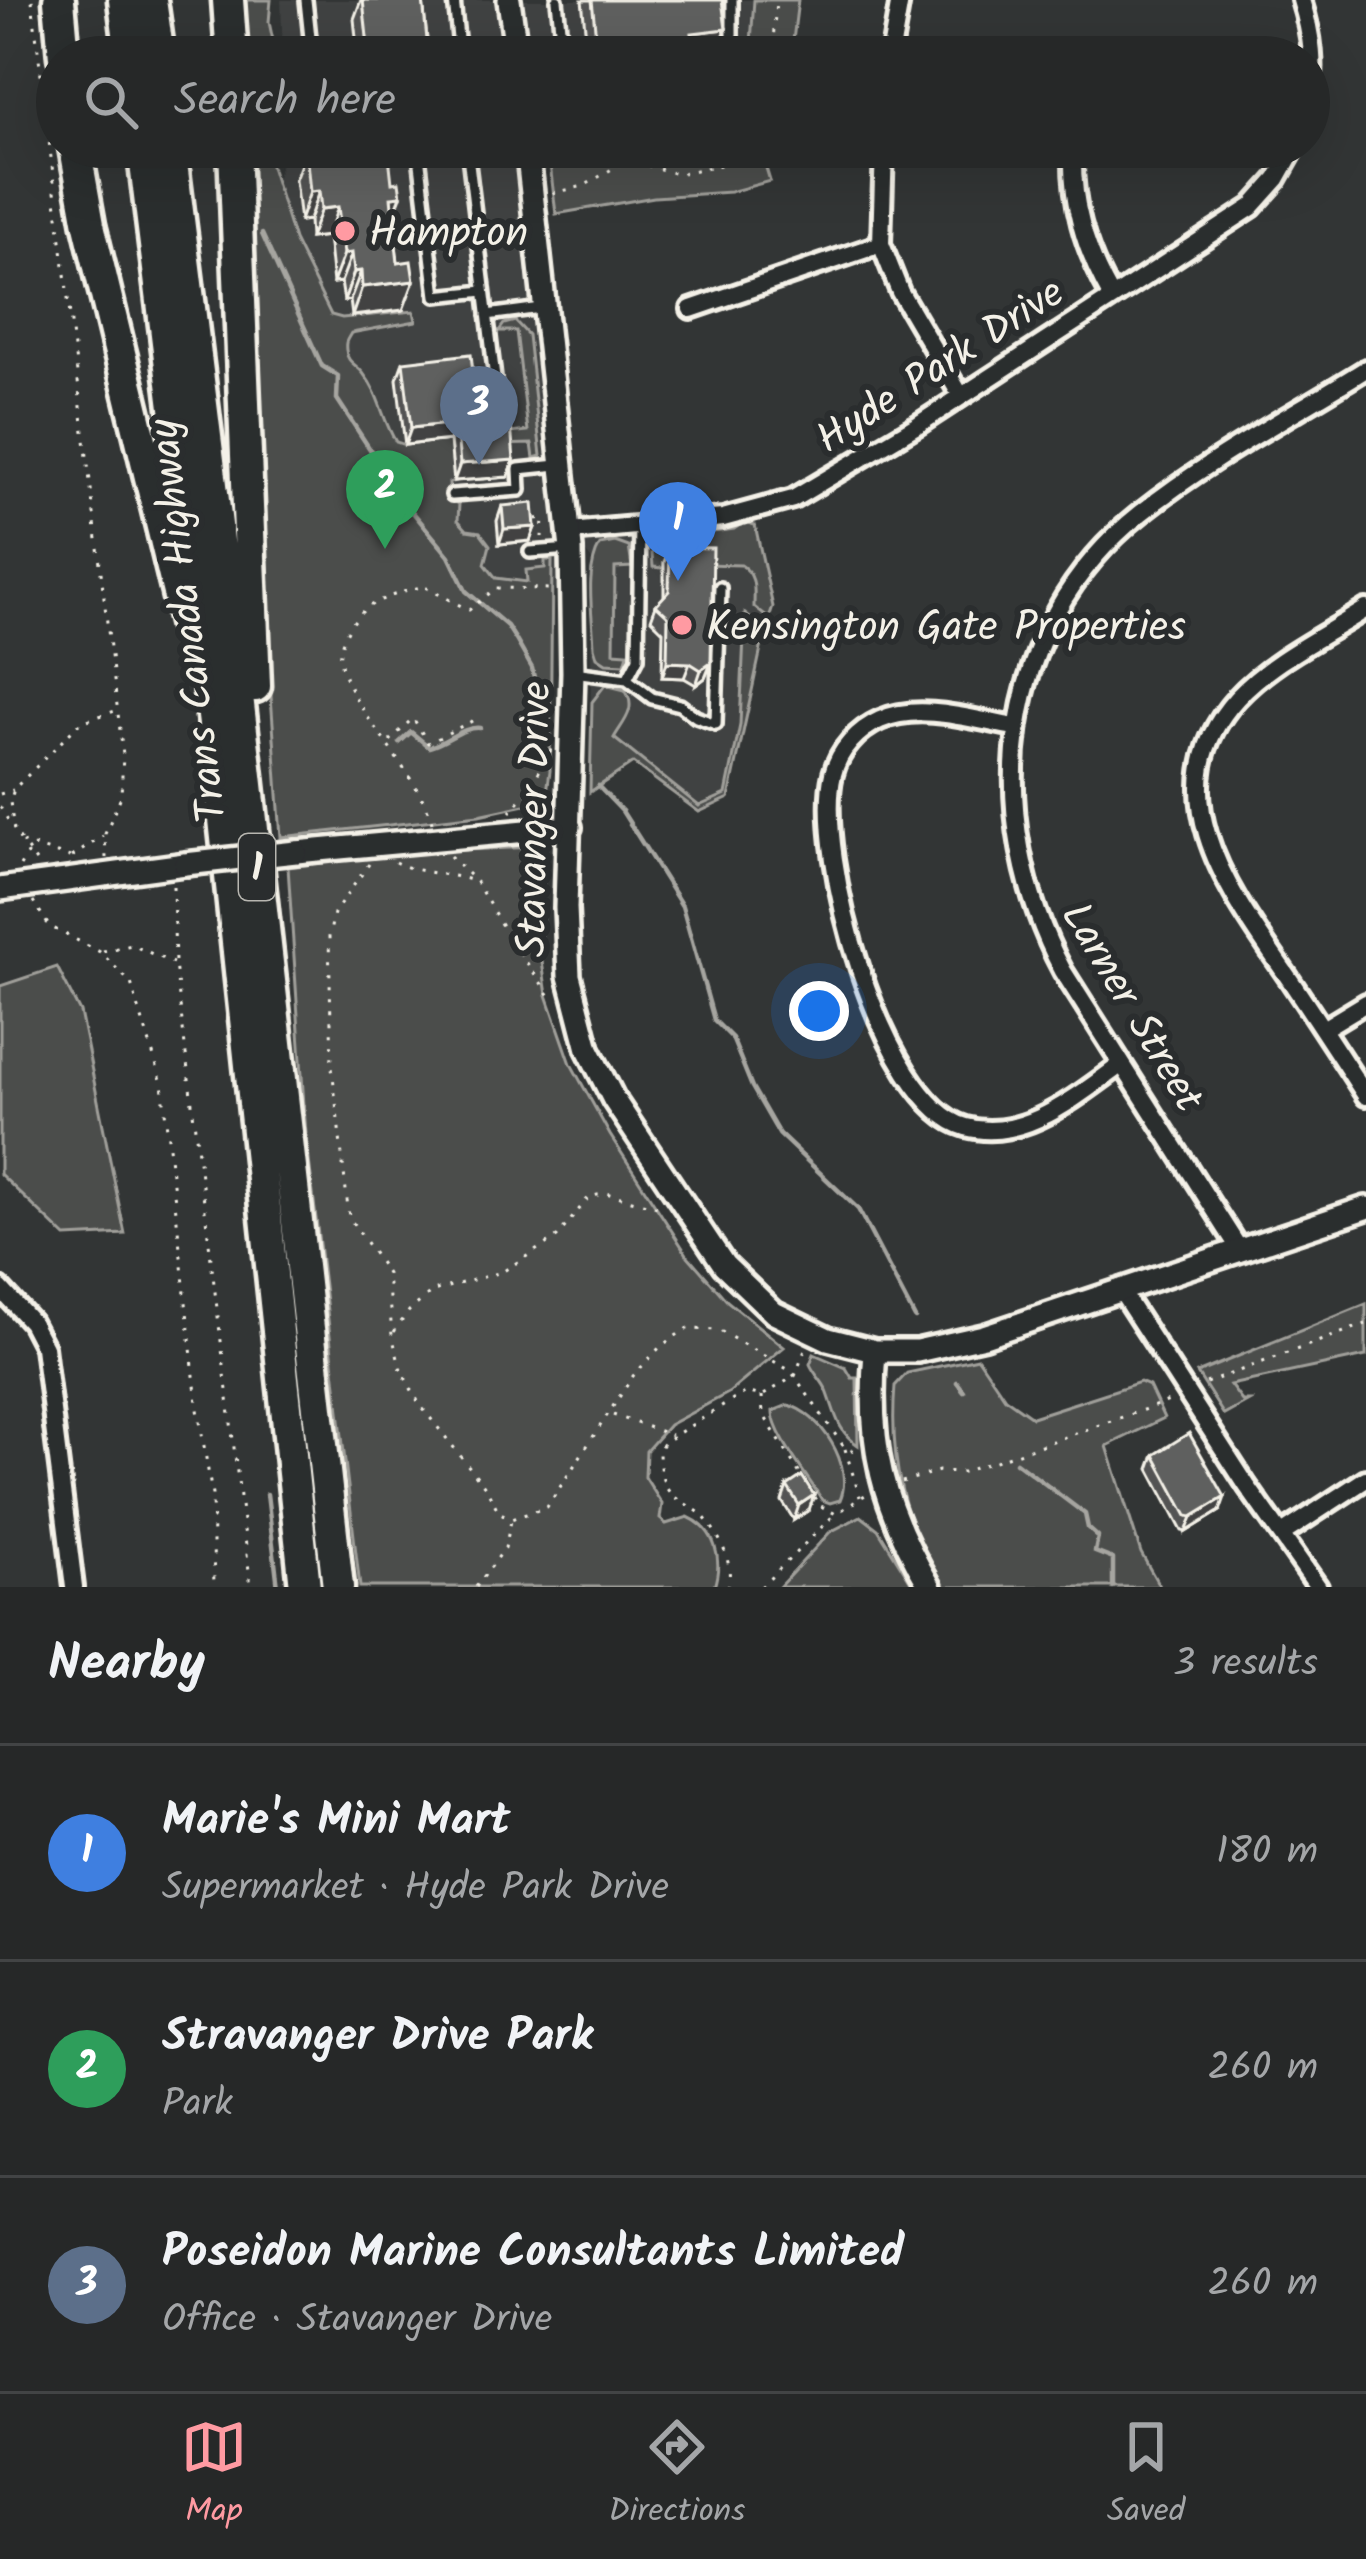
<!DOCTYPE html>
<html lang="en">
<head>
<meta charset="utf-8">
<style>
	body { margin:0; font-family:Kalam,sans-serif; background:#2e3030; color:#f1f3f6 }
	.you { position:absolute; left:819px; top:1011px; width:42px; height:42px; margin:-30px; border:9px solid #fff; border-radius:50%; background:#1a73e8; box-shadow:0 0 0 18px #1a73e833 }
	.badge { display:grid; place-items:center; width:78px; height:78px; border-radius:50%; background:#ff9aa2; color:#fff; font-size:39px; font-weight:700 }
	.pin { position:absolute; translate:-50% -99px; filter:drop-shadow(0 3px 6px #0008) }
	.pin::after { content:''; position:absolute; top:63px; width:42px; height:36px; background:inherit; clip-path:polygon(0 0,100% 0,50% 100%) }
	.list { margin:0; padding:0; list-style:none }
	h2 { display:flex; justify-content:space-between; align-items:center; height:156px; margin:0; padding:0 48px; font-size:51px }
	h2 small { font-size:39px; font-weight:400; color:#a4a6a8 }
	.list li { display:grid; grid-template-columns:78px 1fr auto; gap:36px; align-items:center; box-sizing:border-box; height:216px; padding:0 48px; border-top:3px solid #424445 }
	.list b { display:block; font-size:45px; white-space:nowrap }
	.list p { margin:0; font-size:39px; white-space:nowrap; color:#a4a6a8 }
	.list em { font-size:39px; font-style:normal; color:#a4a6a8 }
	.icon { flex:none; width:66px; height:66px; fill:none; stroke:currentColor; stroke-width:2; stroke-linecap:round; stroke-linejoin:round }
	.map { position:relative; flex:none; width:1366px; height:1587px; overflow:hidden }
	.search { position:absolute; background:#262828; box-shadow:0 12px 48px #0002; left:36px; right:36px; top:36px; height:132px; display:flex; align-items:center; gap:30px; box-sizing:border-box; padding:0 42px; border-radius:66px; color:#a4a6a8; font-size:45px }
	.sheet { height:804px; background:#262828 }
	nav { display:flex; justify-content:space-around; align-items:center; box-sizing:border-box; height:168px; border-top:3px solid #424445; background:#262828; font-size:33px; color:#a4a6a8 }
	nav a { display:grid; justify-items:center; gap:6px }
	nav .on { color:#ff9aa2 }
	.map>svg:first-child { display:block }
	.built { fill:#404242 }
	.green { fill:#4b4d4c; stroke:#a09f9a; stroke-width:3 }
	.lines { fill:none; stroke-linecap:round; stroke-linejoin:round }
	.stream { stroke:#a6a5a0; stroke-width:4.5 }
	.service-casing { stroke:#f4f1e8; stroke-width:18 }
	.minor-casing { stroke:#f4f1e8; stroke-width:26 }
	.tertiary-casing { stroke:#f4f1e8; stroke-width:30 }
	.motorway-casing { stroke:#f4f1e8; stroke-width:39 }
	.path { stroke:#f4f1e8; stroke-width:3; stroke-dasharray:3 9; stroke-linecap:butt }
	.service { stroke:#2a2d2e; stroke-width:9 }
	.minor { stroke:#2a2d2e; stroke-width:16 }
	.tertiary { stroke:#2a2d2e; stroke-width:21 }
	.motorway { stroke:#2a2d2e; stroke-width:30 }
	.tertiary-bridge-casing { stroke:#f4f1e8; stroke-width:30; stroke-linecap:butt }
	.tertiary-bridge { stroke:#2a2d2e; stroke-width:21 }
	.wall { fill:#525352; stroke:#f4f1e8; stroke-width:3 }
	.shaded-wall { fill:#424342; stroke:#f4f1e8; stroke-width:3 }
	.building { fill:#5f605f; stroke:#f4f1e8; stroke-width:3 }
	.poi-dot { fill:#ff9aa2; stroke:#2a2d2e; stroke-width:4.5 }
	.labels { text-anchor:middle; stroke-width:12; stroke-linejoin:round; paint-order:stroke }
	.shield { fill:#2a2d2e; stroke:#b7b6b0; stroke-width:3 }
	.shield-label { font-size:39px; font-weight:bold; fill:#f4f1e8 }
	.poi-label { font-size:42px; fill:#f4f1e8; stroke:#2a2d2e; text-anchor:start }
	.street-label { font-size:42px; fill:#f4f1e8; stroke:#2a2d2e }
</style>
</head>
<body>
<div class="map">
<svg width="1366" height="1587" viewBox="0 0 1366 1587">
	<rect width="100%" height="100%" fill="#323535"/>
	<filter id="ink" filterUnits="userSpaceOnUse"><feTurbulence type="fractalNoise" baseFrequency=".00833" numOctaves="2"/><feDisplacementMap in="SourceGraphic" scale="24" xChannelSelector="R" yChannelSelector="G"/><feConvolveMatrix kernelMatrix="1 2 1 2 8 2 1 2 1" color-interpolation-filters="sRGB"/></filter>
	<g filter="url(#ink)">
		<path class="built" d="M 281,0 L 754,0 L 750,57 L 283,57 Z
			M 285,147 L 722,147 L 531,172 L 570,531 L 751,511 L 773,607 L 760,646 L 729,798 L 699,812 L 633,763 L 590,792 L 592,560 L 571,534 L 573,588 L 552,589 L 496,578 L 391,452 L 273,193 Z"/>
		<path class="green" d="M 245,0 L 271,0 L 269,22 L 275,50 L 258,52 L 257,57 L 241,57 L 240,6 Z
			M 754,0 L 798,0 L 791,57 L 750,57 Z
			M 243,147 L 265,147 L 294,240 L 331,315 L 342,318 L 414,311 L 416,321 L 351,333 C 347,340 345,341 346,350 C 347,363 356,364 363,373 C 380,394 382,420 396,442 L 405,445 L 528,431 L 516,331 L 499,331 L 504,324 L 515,321 L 528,335 L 541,456 L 534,458 L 532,444 L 451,446 L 454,481 L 449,483 L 450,499 L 459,504 L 458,520 L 467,530 L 480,532 L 490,545 L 485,564 L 496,578 L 527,582 L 526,570 L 545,568 L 545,559 L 552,561 L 550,771 L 546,799 L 539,802 L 479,815 L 281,837 L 266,625 Z
			M 548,147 L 572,147 L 589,159 L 609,162 L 722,147 L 791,147 L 792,155 L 766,168 L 770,181 L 730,192 L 654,197 L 556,214 Z
			M 744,522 L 755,525 L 773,607 L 769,619 L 754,607 C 754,590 757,575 741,565 L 664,563 L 664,568 L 653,567 L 652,553 L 662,539 L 734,529 Z
			M 615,542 L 629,547 L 632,567 L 615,568 L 614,652 L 628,653 L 625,664 L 606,663 L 597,657 L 594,647 C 593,616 584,571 600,545 Z
			M 745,614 L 765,630 L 729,798 L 699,812 L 633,763 L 590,792 L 592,702 L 605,685 L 625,690 C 638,709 623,722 614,738 L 699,806 L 726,794 L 740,725 Z
			M 533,847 L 544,859 L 541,955 L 547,995 L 571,1064 L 610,1135 L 688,1256 L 727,1301 L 784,1347 L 730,1392 L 669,1425 L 646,1451 L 645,1477 L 662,1504 L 660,1519 L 666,1524 L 688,1517 C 716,1529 723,1560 714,1587 L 360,1587 L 306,1135 L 288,867 L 416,852 Z
			M 57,967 L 80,1012 L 125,1234 L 66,1237 L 0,1174 L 0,986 Z
			M 1366,1304 L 1366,1356 L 1230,1385 L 1242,1401 L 1249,1401 L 1224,1415 L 1197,1373 Z
			M 814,1354 L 846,1368 L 852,1378 L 857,1378 L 858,1445 C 837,1432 835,1411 827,1391 C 823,1381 814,1374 810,1364 Z
			M 978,1358 L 1005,1398 L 1032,1417 L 1140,1382 L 1149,1386 L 1164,1418 L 1107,1446 L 1141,1553 L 1160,1587 L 943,1587 C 903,1523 889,1461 895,1386 L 907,1373 Z
			M 788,1405 C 820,1413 855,1466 840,1500 L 830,1503 L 822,1500 C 809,1478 772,1433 773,1411 Z
			M 861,1516 L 878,1529 L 914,1587 L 779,1587 L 830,1532 Z"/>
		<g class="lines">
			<path class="stream" d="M 262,234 L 322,366 L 338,376 L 337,399 L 406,504 L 449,556 L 466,591 L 507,626 L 516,640 L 532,668 L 541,712
				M 399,743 L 411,732 L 429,747 C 447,743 462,726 480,728
				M 598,786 L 622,811 L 682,906 L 714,1020 L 732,1038 L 752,1087 L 779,1134 L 858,1209 L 915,1318
				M 957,1382 L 964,1391
				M 1016,1462 L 1085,1514 L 1088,1528 L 1098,1537 L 1095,1552 L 1113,1559 L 1113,1587
				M 267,1494 L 278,1587"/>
			<g class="service-casing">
				<path id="service" d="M 306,0 L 312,57
					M 454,0 L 460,57
					M 557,0 L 563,57
					M 732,57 L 732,0
					M 418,147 L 436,296 L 484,291
					M 467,147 L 501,428
					M 589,147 L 605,152 L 639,147
					M 487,315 L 541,308
					M 452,495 L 520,490 L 519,469 L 558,465
					M 530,552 L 571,549
					M 573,672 L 627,679 L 652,698 L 680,705 L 696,717 L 716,724 L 720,588
					M 627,679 L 638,658 L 640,526"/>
			</g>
			<g class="minor-casing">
				<path id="minor" d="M 1301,0 C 1312,35 1316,67 1309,103
					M 890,57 L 900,0
					M 884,147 L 881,244 L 900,292 L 961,396
					M 1073,147 C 1071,202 1084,248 1111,296
					M 691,309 L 881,244
					M 570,532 L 723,518 L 793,499 L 919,424 L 1252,207 L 1277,179 L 1295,147
					M 1366,609 C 1324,636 1271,661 1237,698 C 1151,793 1234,898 1290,980 C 1316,1019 1341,1057 1366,1096
					M 1015,727 C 974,720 920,702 880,720 C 858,730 839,750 833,774 C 814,852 881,1103 966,1127 C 1024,1143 1078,1095 1122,1064
					M 1323,1029 L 1366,1003
					M 1240,1250 L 1063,971 C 981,817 998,626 1141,513 C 1210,458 1291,416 1366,369
					M 0,1288 L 31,1322 L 44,1347 L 74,1587
					M 1121,1291 L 1247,1486 L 1318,1587
					M 1282,1534 L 1366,1479"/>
			</g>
			<g class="tertiary-casing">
				<path id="tertiary" d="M 509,0 L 517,57
					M 527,147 L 571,549 L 573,672 L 566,908 L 569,976 L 588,1049 L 614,1100 L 724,1265 L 774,1313 L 828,1339 L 875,1351 L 917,1351 L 984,1336 L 1366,1208
					M 296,852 L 570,827
					M 0,889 L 185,864
					M 875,1351 C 867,1446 882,1505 930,1587"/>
			</g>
			<g class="motorway-casing">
				<path id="motorway" d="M 59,0 L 64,57
					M 124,0 L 131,57
					M 151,0 L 159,57
					M 228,0 L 232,57
					M 75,147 L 89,225 L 186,626
					M 143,147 L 214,724 L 305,1587
					M 170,147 L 236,678 L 338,1587
					M 234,147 L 255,686"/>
			</g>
			<path class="path" d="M 32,0 L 123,755 L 121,796 L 105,834 L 106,858
				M 772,57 L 776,0
				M 636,162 L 677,174 L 739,161 L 757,147
				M 553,193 L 584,186 L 620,164
				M 536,519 L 543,518 L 542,537
				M 390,741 L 413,718 L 428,743 L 478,718
				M 0,794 L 13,790
				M 0,807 L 21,841
				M 510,812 L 529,790 L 552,748
				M 432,822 C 420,774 335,693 340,651 C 342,638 353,620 363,611 C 378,598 404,592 423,586 L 469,610 L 496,588 L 552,589
				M 14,830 L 10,802 L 14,789 L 81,722 L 115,711
				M 27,849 L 39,865
				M 450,856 L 476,882 L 508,936 L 553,1000
				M 72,857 L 103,836
				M 395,862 C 421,875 449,872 476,882
				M 369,864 L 334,913 L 329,937 L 332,1067 L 349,1217 L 387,1274 L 392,1335 L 401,1370 L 420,1405 L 486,1488 L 499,1512 L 511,1519 L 547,1507 L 633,1376 L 661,1346 L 686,1329 L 718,1330 L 791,1371 L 844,1447 L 857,1452
				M 20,866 L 27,854 L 23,843 L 74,858
				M 173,886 L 175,964 L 251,1587
				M 33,901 L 49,926 L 100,952 L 131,983 L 162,1083 L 197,1403 L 212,1495 L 214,1587
				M 103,951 L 132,945 L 173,963
				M 394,1332 L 409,1311 L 433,1291 L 502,1272 L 557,1237 L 589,1197 L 606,1193 L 661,1208
				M 1206,1383 L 1366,1324
				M 762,1396 L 763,1414 L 803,1479
				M 613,1415 L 671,1435
				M 845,1449 L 860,1497
				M 902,1482 L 939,1471 L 963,1472 L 1169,1401
				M 814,1497 L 819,1505 L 836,1514 L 865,1495
				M 476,1587 L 505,1548 L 511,1521
				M 728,1587 C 734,1563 720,1536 704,1517 C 693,1505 674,1502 666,1487 C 660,1475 659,1462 659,1449 L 664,1442 L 746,1392 L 762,1396 L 795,1376 L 805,1350
				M 761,1587 L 834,1515"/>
			<use href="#service" class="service"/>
			<use href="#minor" class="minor"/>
			<use href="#tertiary" class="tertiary"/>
			<use href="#motorway" class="motorway"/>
			<g class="tertiary-bridge-casing">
				<path id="tertiary-bridge" d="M 185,864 L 296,852"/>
			</g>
			<use href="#tertiary-bridge" class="tertiary-bridge"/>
		</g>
		<path class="wall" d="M 361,0 L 423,0 L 428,50 L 425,57 L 358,57 L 354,19 Z
			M 582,0 L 722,0 L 718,51 L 695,54 L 695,57 L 588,57 Z
			M 325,147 L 400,147 L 396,158 L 389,158 L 393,217 L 403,310 L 352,316 L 350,300 L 344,301 L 341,282 L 333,283 L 328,236 L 310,238 L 309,220 L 300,221 L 295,180 L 306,151 L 321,153 L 326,151 Z
			M 403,362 L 514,460 L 508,477 L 454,481 L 450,440 L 405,445 L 397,379 Z
			M 502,506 L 535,527 L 530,541 L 499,544 L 497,521 Z
			M 670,547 L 711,663 L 705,678 L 696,685 L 684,678 L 662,677 L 663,631 L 651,619 L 656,605 L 664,597 L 664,562 Z
			M 1154,1455 L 1220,1511 L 1186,1532 L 1182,1531 L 1149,1469 Z
			M 787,1486 L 809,1510 L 794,1520 L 782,1501 Z"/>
		<path class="shaded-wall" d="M 726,29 L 718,51 L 684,55 L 692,33 Z
			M 428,50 L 425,57 L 368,57 L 369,56 Z
			M 380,147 L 400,147 L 396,158 L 376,160 Z
			M 319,191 L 309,220 L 300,221 L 310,192 Z
			M 401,196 L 390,225 L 391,197 Z
			M 338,207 L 328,236 L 310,238 L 321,209 Z
			M 352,253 L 341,282 L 333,283 L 344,254 Z
			M 361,271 L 350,300 L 344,301 L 354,272 Z
			M 414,281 L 403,310 L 352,316 L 362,287 Z
			M 456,423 L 450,440 L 405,445 L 411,428 Z
			M 514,460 L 508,477 L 454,481 L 460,464 Z
			M 535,527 L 530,541 L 499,544 L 504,529 Z
			M 667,662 L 690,663 L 684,678 L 662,677 Z
			M 711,663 L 705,678 L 696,685 L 701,670 Z
			M 814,1495 L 809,1510 L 794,1520 L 799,1505 Z
			M 1225,1497 L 1220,1511 L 1186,1532 L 1192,1517 Z"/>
		<path class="building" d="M 363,0 L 423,0 L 428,50 L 369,56 Z
			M 592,0 L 722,0 L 726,29 L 692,33 L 695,57 L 598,57 Z
			M 339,147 L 388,147 L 392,183 L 399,182 L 401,196 L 391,197 L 398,263 L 411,261 L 414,281 L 362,287 L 361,271 L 354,272 L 352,253 L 344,254 L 338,207 L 321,209 L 319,191 L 310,192 L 306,151 L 321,153 Z
			M 471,354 L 479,428 L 511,425 L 514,460 L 460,464 L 456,423 L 411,428 L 403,362 Z
			M 533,503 L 535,527 L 504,529 L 502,506 Z
			M 670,547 L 713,548 L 711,663 L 701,670 L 690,663 L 667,662 L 668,616 L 656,605 L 669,591 Z
			M 1189,1433 L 1225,1497 L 1192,1517 L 1187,1516 L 1154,1455 Z
			M 802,1476 L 814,1495 L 799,1505 L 787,1486 Z"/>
	</g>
	<g class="poi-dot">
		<circle cx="345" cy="231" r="12"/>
		<circle cx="682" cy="625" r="12"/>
	</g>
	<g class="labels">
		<rect class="shield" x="239" y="834" width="36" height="66" rx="9"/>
		<g class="shield-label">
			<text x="257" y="881">1</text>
		</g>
		<g class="poi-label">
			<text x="369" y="246">Hampton</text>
			<text x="706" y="640">Kensington Gate Properties</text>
		</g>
		<g class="street-label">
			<text transform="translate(939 364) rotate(-33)" y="15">Hyde Park Drive</text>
			<text transform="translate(186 621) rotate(-97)" y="15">Trans Canada Highway</text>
			<text transform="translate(532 819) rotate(-89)" y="15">Stavanger Drive</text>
			<text transform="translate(1134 1006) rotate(59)" y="15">Larner Street</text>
		</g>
	</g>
</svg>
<div class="you"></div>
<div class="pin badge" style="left:678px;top:581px;background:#3f7fe0">1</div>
<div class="pin badge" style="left:385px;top:549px;background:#2e9e5b">2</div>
<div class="pin badge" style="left:479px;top:465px;background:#5c6f8a">3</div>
<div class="search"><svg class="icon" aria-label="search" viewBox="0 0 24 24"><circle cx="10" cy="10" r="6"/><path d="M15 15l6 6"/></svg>Search here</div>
</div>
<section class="sheet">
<h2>Nearby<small>3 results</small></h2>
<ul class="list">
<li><span class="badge" style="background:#3f7fe0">1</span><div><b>Marie's Mini Mart</b><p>Supermarket · Hyde Park Drive</p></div><em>180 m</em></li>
<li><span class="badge" style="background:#2e9e5b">2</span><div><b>Stravanger Drive Park</b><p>Park</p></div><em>260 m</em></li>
<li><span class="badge" style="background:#5c6f8a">3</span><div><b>Poseidon Marine Consultants Limited</b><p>Office · Stavanger Drive</p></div><em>260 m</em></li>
</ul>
</section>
<nav>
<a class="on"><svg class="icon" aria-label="map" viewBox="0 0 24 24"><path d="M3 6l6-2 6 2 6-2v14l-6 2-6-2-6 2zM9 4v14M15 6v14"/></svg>Map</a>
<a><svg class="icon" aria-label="directions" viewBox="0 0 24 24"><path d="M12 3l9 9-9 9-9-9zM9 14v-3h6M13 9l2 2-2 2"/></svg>Directions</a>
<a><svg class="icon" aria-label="saved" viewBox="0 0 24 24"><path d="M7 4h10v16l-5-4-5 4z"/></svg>Saved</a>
</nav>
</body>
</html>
